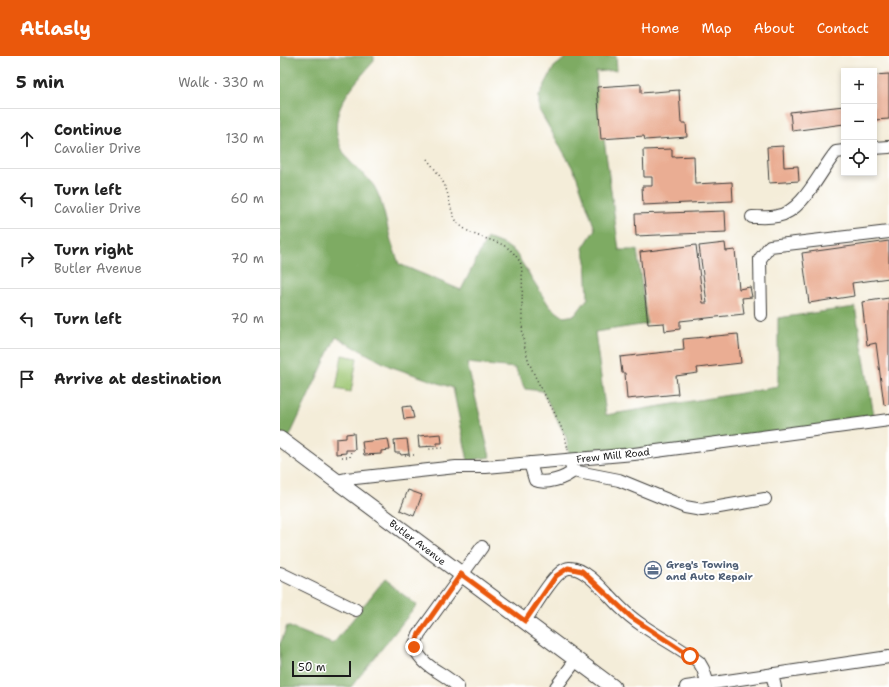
<!DOCTYPE html>
<html lang="en">
<head>
<meta charset="utf-8">
<style>
	body { margin:0; font-family:"Shantell Sans",sans-serif; background:#f6f6f6; color:#222 }
	.controls { position:absolute; right:12px; top:12px; display:grid; overflow:hidden; border-radius:0px; box-shadow:0 2px 6px #0003 }
	.controls button { width:36px; height:36px; display:grid; place-items:center; padding:0; border:0; border-bottom:1px solid #e0e0e0; background:#fff; color:#222; font:20px sans-serif }
	.scale { position:absolute; left:12px; bottom:10px; width:59px; box-sizing:border-box; padding-left:4px; border:2px solid #1c1c1c; border-top:0; font-size:11px; line-height:14px; white-space:nowrap; color:#1c1c1c; -webkit-text-stroke:3px #fff; paint-order:stroke }
	.stop { position:absolute; width:12px; height:12px; margin:-9px; border:3px solid #ea580c; border-radius:50%; background:#fff }
	.stop.end { background:#ea580c; border-color:#fff; box-shadow:0 1px 4px #0008 }
	.list { margin:0; padding:0; list-style:none }
	h2 { display:flex; justify-content:space-between; align-items:center; height:52px; margin:0; padding:0 16px; font-size:17px }
	h2 small { font-size:13px; font-weight:400; color:#767676 }
	.list li { display:grid; grid-template-columns:26px 1fr auto; gap:12px; align-items:center; box-sizing:border-box; height:60px; padding:0 16px; border-top:1px solid #e0e0e0 }
	.list b { display:block; font-size:15px; white-space:nowrap }
	.list p { margin:0; font-size:13px; white-space:nowrap; color:#767676 }
	.list em { font-size:13px; font-style:normal; color:#767676 }
	.icon { flex:none; width:22px; height:22px; fill:none; stroke:currentColor; stroke-width:2; stroke-linecap:round; stroke-linejoin:round }
	.map { position:relative; flex:none; width:609px; height:631px; overflow:hidden }
	header { display:flex; align-items:center; gap:24px; box-sizing:border-box; height:56px; padding:0 20px; background:#ea580c; color:#fff }
	header strong { font-size:19px }
	nav { display:flex; gap:22px; margin-inline-start:auto; font-size:14px }
	main { display:flex }
	aside { flex:1; background:#fff }
	.map>svg:first-child { display:block }
	.green { fill:#9dc672; stroke:#5c7147 }
	.forest { fill:#7eab64; stroke:#4d6440 }
	.building { fill:#eaad93 }
	.lines { fill:none; stroke-linecap:round; stroke-linejoin:round }
	.minor-casing { stroke:#3c3b38; stroke-width:14 }
	.major-casing { stroke:#3c3b38; stroke-width:17 }
	.path { stroke:#3c3b38; stroke-width:1.5; stroke-dasharray:1 3; stroke-linecap:butt }
	.minor { stroke:#fff; stroke-width:12 }
	.major { stroke:#fff; stroke-width:15 }
	.route { stroke:#ea580c; stroke-width:5 }
	.labels { text-anchor:middle; stroke-width:4; stroke-linejoin:round; paint-order:stroke }
	.street-label { font-size:10px; fill:#1c1c1c; stroke:#fff }
	.service-label { font-size:10px; font-weight:bold; fill:#4e5e75; stroke:#fff; text-anchor:start }
</style>
</head>
<body>
<header>
<strong>Atlasly</strong>
<nav><a>Home</a><a>Map</a><a>About</a><a>Contact</a></nav>
</header>
<main>
<aside>
<h2>5 min<small>Walk · 330 m</small></h2>
<ul class="list">
<li><svg class="icon" aria-label="ahead" viewBox="0 0 24 24"><path d="M12 20V5M6 11l6-6 6 6"/></svg><div><b>Continue</b><p>Cavalier Drive</p></div><em>130 m</em></li>
<li><svg class="icon" aria-label="left" viewBox="0 0 24 24"><path d="M17 20v-9H6M10 6l-5 5 5 5"/></svg><div><b>Turn left</b><p>Cavalier Drive</p></div><em>60 m</em></li>
<li><svg class="icon" aria-label="right" viewBox="0 0 24 24"><path d="M7 20v-9h11M14 6l5 5-5 5"/></svg><div><b>Turn right</b><p>Butler Avenue</p></div><em>70 m</em></li>
<li><svg class="icon" aria-label="left" viewBox="0 0 24 24"><path d="M17 20v-9H6M10 6l-5 5 5 5"/></svg><div><b>Turn left</b></div><em>70 m</em></li>
<li><svg class="icon" aria-label="arrive" viewBox="0 0 24 24"><path d="M6 21V4h12l-3 4 3 4H6"/></svg><div><b>Arrive at destination</b></div></li>
</ul>
</aside>
<div class="map">
<svg width="609" height="631" viewBox="0 0 609 631">
	<rect width="100%" height="100%" fill="#fff"/>
	<filter id="ink" filterUnits="userSpaceOnUse"><feTurbulence type="fractalNoise" baseFrequency=".025" numOctaves="2"/><feDisplacementMap in="SourceGraphic" scale="8" xChannelSelector="R" yChannelSelector="G"/><feConvolveMatrix kernelMatrix="1 2 1 2 8 2 1 2 1" color-interpolation-filters="sRGB"/></filter>
	<filter id="wash" filterUnits="userSpaceOnUse"><feTurbulence type="fractalNoise" baseFrequency=".012" numOctaves="4" result="noise"/><feDisplacementMap in="SourceGraphic" scale="16" xChannelSelector="R" yChannelSelector="G"/><feGaussianBlur stdDeviation="0.9" result="paint"/><feColorMatrix in="noise" values="0 0 0 0 0 0 0 0 0 0 0 0 0 0 0 0 0 1.4 0 .05"/><feComposite in="paint" operator="in"/></filter>
	<g filter="url(#wash)">
		<rect width="100%" height="100%" fill="#f4edd9"/>
		<path class="green" d="M 62,299 L 77,302 L 71,336 L 56,333 Z"/>
		<path class="forest" d="M 0,0 L 94,0 L 94,5 C 70,33 42,60 65,99 C 72,110 86,119 94,130 C 102,144 105,161 109,177 C 111,187 116,198 119,208 L 181,234 L 207,182 L 225,189 L 235,196 L 270,251 L 284,261 L 295,259 L 308,242 L 306,205 L 303,192 L 315,173 L 295,116 L 259,54 L 259,40 L 274,11 L 288,0 L 336,0 L 337,14 L 316,16 L 317,31 L 339,194 L 357,194 L 367,268 L 315,276 L 326,359 L 498,331 L 498,262 L 575,251 L 595,365 L 290,404 L 286,381 L 262,335 L 245,333 L 235,312 L 187,307 L 210,401 L 188,405 L 173,332 L 109,310 L 56,281 L 6,388 L 0,383 Z
			M 104,524 L 137,549 L 71,631 L 0,631 L 0,588 L 7,570 L 53,588 Z"/>
		<g id="blocks">
			<path class="building" d="M 609,18 L 609,63 L 594,64 L 594,19 Z
				M 361,28 L 361,37 L 399,34 L 401,67 L 406,67 L 407,81 L 365,84 L 364,80 L 321,83 L 317,31 Z
				M 564,50 L 564,68 L 512,75 L 510,56 Z
				M 503,90 L 504,111 L 518,110 L 519,125 L 489,127 L 487,91 Z
				M 392,93 L 392,101 L 414,100 L 415,128 L 452,126 L 453,145 L 363,149 L 362,130 L 372,130 L 372,121 L 364,121 L 363,94 Z
				M 445,155 L 446,176 L 356,180 L 355,158 Z
				M 609,185 L 609,222 L 572,227 L 574,240 L 529,247 L 522,197 Z
				M 445,187 L 446,195 L 455,194 L 459,233 L 470,231 L 472,241 L 462,242 L 464,258 L 400,265 L 400,273 L 385,275 L 384,267 L 368,268 L 360,196 L 416,189 L 423,247 L 427,247 L 419,190 Z
				M 609,242 L 609,348 L 604,349 L 596,287 L 587,289 L 582,246 Z
				M 458,278 L 461,307 L 417,312 L 418,317 L 396,320 L 398,338 L 347,343 L 345,317 L 342,317 L 340,301 L 404,294 L 403,283 Z
				M 131,350 L 134,362 L 124,363 L 122,351 Z
				M 74,377 L 75,394 L 66,394 L 66,397 L 56,398 L 56,383 L 66,382 L 66,378 Z
				M 161,378 L 162,387 L 157,387 L 157,390 L 139,391 L 138,380 Z
				M 108,383 L 110,394 L 101,395 L 101,398 L 84,399 L 82,386 Z
				M 127,383 L 129,398 L 121,399 L 120,397 L 115,397 L 114,384 Z
				M 128,434 L 142,439 L 134,460 L 120,454 Z"/>
		</g>
	</g>
	<g filter="url(#ink)">
		<use href="#blocks" fill-opacity="0" stroke="#3c3b38" stroke-width="1"/>
		<g class="lines">
			<g class="minor-casing">
				<path id="minor" d="M 594,92 L 609,91
					M 472,161 C 480,161 489,162 497,160 C 523,156 540,115 556,96 L 564,95
					M 481,259 L 480,203 L 490,190 L 609,176
					M 250,407 L 255,424 C 265,429 286,422 293,415 L 291,409
					M 293,415 L 339,424 L 405,451 L 422,454 L 485,443
					M 57,425 L 66,423 L 176,411 L 206,411 L 354,398 L 609,364
					M 0,517 L 76,554
					M 245,565 C 253,554 275,513 289,512 C 306,510 329,541 341,552 C 363,574 394,587 419,606 L 423,613 L 428,628
					M 492,618 L 495,631
					M 178,631 C 162,614 146,615 134,591 L 139,578 L 202,491
					M 276,631 L 296,604
					M 406,631 L 609,601"/>
			</g>
			<g class="major-casing">
				<path id="major" d="M 0,383 L 333,631"/>
			</g>
			<path class="path" d="M 147,103 C 153,111 160,119 164,128 C 171,142 169,160 181,170 C 202,188 226,179 241,208 C 245,237 238,268 246,296 C 255,331 282,359 288,394
				M 147,390 L 149,393 L 162,392
				M 125,399 L 134,399
				M 62,401 L 70,401 L 71,394"/>
			<use href="#minor" class="minor"/>
			<use href="#major" class="major"/>
		</g>
	</g>
	<g class="lines" filter="url(#ink)">
		<path class="route" d="M 134,591 L 139,578 L 181,518 L 245,565 L 276,520 L 288,512 L 302,515 L 351,561 L 410,600"/>
	</g>
	<defs>
		<g id="office-ring" transform="scale(0.9)"><circle r="9.5" fill="#fff" stroke="#5c6f8a" stroke-width="1.5"/><path d="M-6-3h4V-5.5h4V-3h4V5H-6ZM-1-4.5V-3h2v-1.5ZM-6 0V1H6V0Z" fill="#5c6f8a"/></g>
	</defs>
	<g fill-rule="evenodd">
		<use href="#office-ring" x="373" y="514"/>
	</g>
	<g class="labels">
		<g class="street-label">
			<text transform="translate(333 399) rotate(-6)" y="4">Frew Mill Road</text>
			<text transform="translate(138 486) rotate(37)" y="4">Butler Avenue</text>
		</g>
		<g class="service-label">
			<text x="386" y="512">Greg's Towing<tspan x="386" dy="12">and Auto Repair</tspan></text>
		</g>
	</g>
</svg>
<div class="controls">
<button>+</button>
<button>−</button>
<button><svg class="icon" aria-label="locate" viewBox="0 0 24 24"><circle cx="12" cy="12" r="6"/><path d="M12 2v4M12 18v4M2 12h4M18 12h4"/></svg></button>
</div>
<div class="scale">50 m</div>
<div class="stop" style="left:410px;top:600px"></div>
<div class="stop end" style="left:134px;top:591px"></div>
</div>
</main>
</body>
</html>
